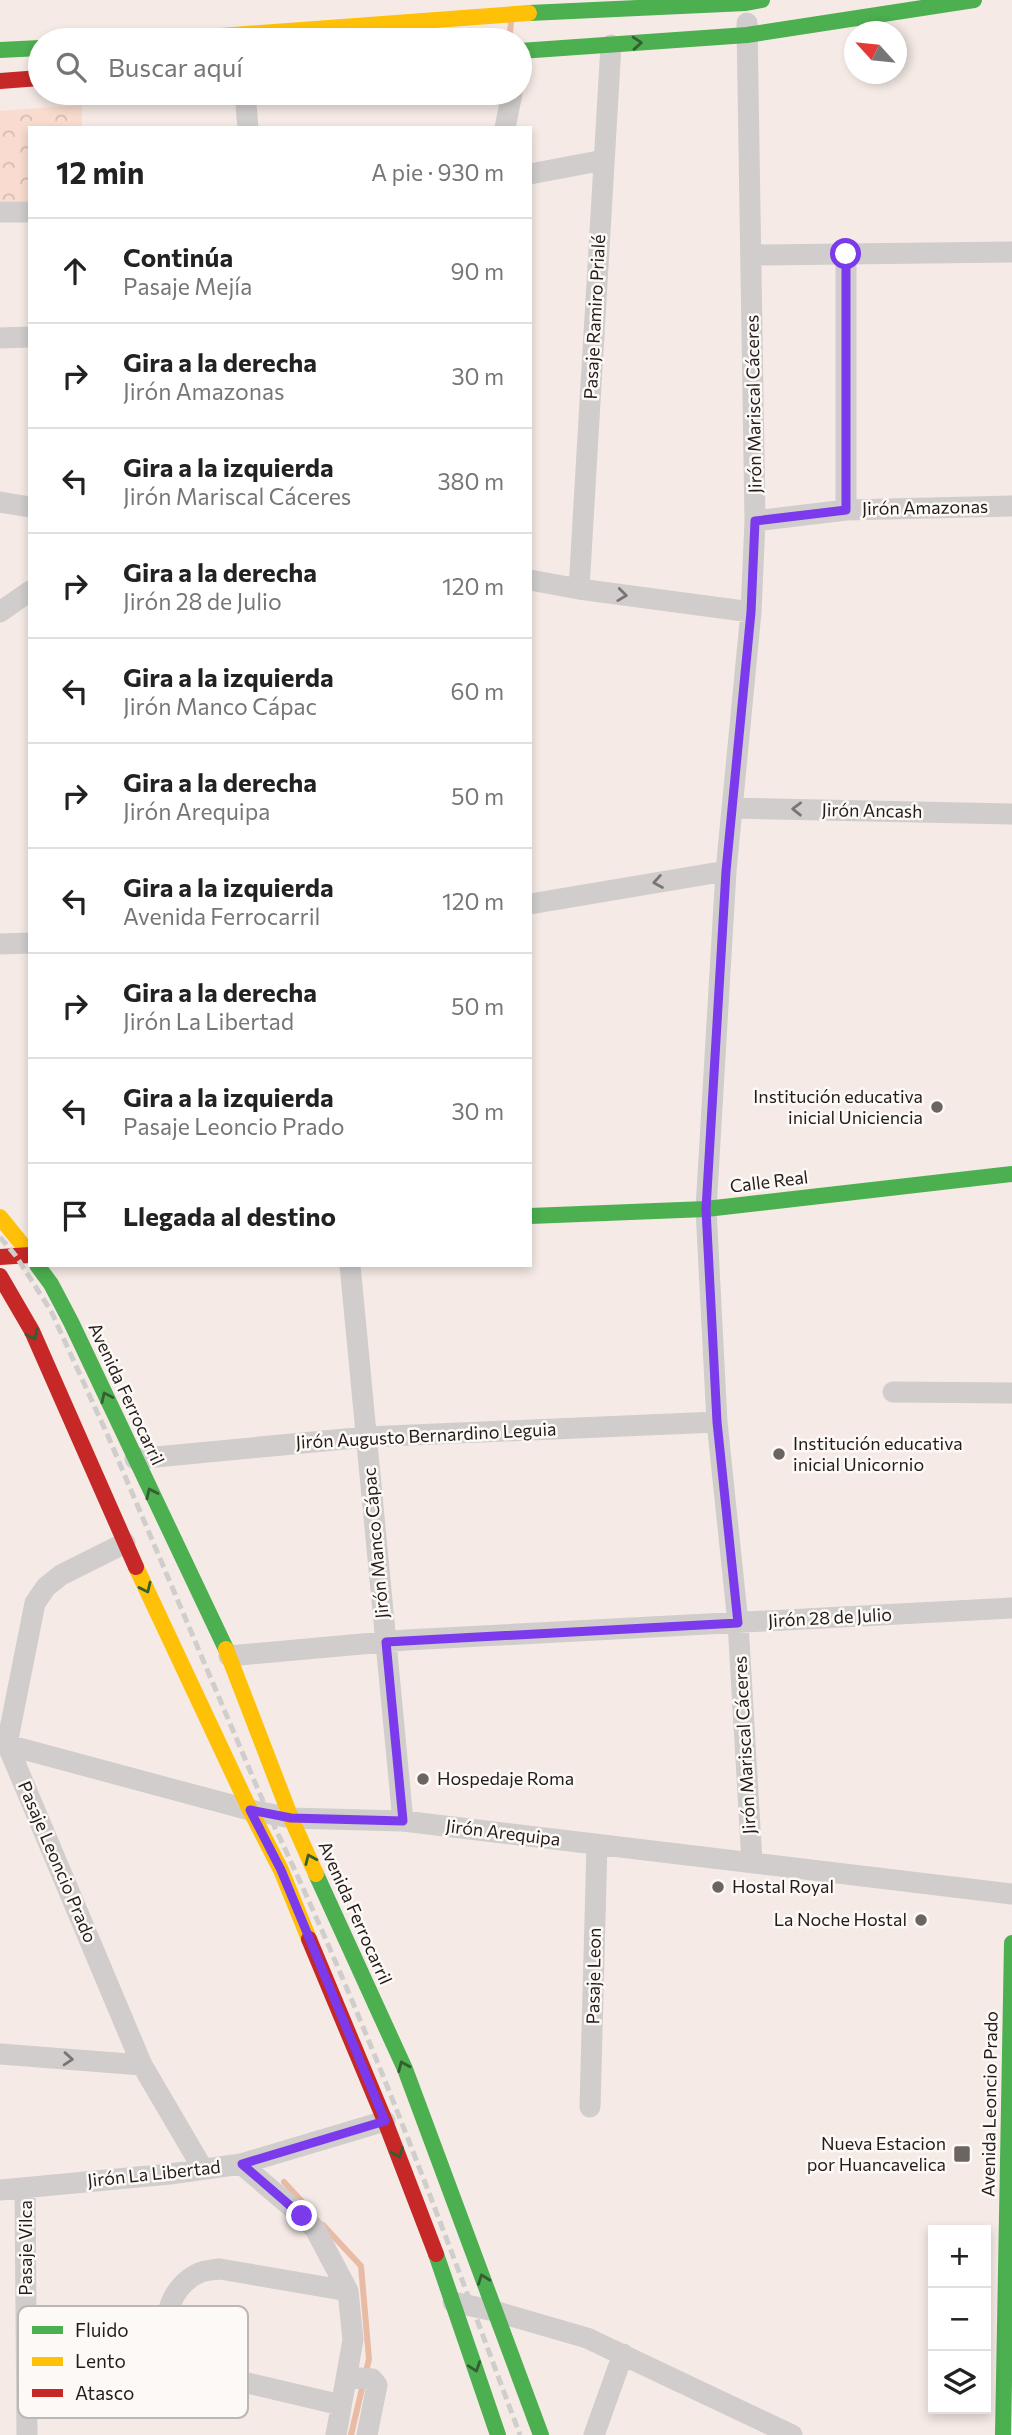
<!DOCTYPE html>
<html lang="es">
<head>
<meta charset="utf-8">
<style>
	body { margin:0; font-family:Commissioner,sans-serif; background:#f2f2f2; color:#222 }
	.controls { position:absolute; right:21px; bottom:21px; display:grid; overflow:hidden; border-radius:0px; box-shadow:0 4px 10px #0003 }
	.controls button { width:63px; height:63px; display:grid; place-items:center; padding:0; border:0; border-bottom:2px solid #e0e0e0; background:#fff; color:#222; font:35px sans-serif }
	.compass { position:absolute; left:844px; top:21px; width:63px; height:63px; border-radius:50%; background:#fff; box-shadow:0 4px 10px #0003; rotate:297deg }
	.stop { position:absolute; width:21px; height:21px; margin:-16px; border:5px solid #7c3aed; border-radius:50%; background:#fff }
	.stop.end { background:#7c3aed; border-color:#fff; box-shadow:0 2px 7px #0008 }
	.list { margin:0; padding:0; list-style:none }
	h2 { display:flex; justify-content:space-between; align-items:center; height:91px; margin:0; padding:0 28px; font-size:30px }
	h2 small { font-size:23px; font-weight:400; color:#767676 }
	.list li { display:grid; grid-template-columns:46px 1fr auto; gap:21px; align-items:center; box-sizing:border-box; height:105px; padding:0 28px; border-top:2px solid #e0e0e0 }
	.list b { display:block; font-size:26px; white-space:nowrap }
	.list p { margin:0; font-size:23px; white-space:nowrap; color:#767676 }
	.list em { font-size:23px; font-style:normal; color:#767676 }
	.icon { flex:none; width:38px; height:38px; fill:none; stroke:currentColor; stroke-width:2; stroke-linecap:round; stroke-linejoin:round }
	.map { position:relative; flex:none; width:1012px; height:2435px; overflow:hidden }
	.search { position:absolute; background:#fff; box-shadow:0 4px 10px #0003; left:28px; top:28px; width:504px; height:77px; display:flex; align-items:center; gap:18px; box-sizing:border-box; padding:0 24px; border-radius:38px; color:#767676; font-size:26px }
	.panel { position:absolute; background:#fff; box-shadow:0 4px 10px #0003; left:28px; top:126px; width:504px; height:1141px; border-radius:0px }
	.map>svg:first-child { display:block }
	.park { fill:url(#park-crowns) }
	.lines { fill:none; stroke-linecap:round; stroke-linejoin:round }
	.stream { stroke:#e9bba5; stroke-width:6 }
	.street { stroke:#d0cdcc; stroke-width:21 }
	.fast { stroke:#4caf50; stroke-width:16 }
	.slow { stroke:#ffc107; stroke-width:16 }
	.jam { stroke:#c62828; stroke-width:16 }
	.rail { stroke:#d0cecc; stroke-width:5; stroke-dasharray:10 5; stroke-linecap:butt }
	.oneway { stroke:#355e32 }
	.oneway2 { stroke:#7a7472 }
	.route { stroke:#7c3aed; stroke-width:9 }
	.poi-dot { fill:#6c6460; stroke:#fcf9f7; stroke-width:2.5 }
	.labels { text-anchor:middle; stroke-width:5; stroke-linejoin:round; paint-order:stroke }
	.street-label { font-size:18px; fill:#231c19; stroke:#fcf9f7 }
	.poi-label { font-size:18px; fill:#231c19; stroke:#fcf9f7; text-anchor:end }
	.key { fill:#fcf9f7; stroke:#bbb7b4; stroke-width:2 }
	.key-label { font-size:19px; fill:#231c19 }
</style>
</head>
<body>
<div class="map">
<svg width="1012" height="2435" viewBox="0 0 1012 2435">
	<defs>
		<pattern id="park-crowns" width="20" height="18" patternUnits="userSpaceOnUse" patternTransform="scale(1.75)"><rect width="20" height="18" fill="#f9dccf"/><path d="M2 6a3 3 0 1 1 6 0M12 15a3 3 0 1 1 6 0" fill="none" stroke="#d5bcb1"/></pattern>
	</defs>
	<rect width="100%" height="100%" fill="#f5eae5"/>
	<path class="park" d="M 82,105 L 82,128 L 30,128 L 30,201 L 0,201 L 0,111 Z"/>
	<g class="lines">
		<path class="stream" d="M 509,40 L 511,23
			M 284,2182 L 309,2209
			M 323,2225 L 361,2266 L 369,2359 L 351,2435"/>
		<path class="street" d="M 747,23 L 755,521 L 751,612 L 726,871 L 706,1209 L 717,1422 L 738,1623 L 752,1862
			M 245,93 L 248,128
			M 505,128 L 512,93
			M 530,174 L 604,160
			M 0,212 L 30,212
			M 752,255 L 1012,252
			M 0,338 L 30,337
			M 0,502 L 30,507
			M 846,510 L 846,254
			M 755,521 L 846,510 L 1012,506
			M 530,580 L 579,589 L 751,612
			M 579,589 L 611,45
			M 0,612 L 30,591
			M 732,808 L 1012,814
			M 530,904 L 726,871
			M 0,944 L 30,943
			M 350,1265 L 403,1821
			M 893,1392 L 1012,1393
			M 135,1459 L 366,1437 L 717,1422
			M 125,1543 L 61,1575 L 46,1587 L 35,1603 L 7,1744 L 142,2065 L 203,2169
			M 229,1656 L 406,1640 L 1012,1608
			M 0,1743 L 250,1810 L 291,1818 L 403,1821 L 1012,1894
			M 0,2054 L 142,2065
			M 590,2107 L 597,1844
			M 241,2164 L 302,2216 L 315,2229 L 348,2291 L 353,2340 L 336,2435
			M 25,2188 L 27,2435
			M 0,2190 L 170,2174 L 241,2164 L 385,2121
			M 453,2302 L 494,2311 L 587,2338 L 792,2435
			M 347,2377 L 372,2379 L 377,2385 L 367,2435
			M 341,2405 L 201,2372 C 190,2365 179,2358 173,2347 C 158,2321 172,2285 199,2273 C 205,2270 213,2270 220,2269 L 348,2291
			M 594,2435 L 623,2354"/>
		<path class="fast" d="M 529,13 L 746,3 L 762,0
			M 0,50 L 40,48
			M 520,51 L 747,35 L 974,0
			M 530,1216 L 706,1209 L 1012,1174
			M 37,1265 L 51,1284 L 71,1322 L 226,1649
			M 316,1874 L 405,2069 L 541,2435
			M 436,2254 L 498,2435
			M 1003,2435 L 1012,1943"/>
		<path class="slow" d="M 167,40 L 529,13
			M 0,1217 L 30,1254
			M 136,1567 L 250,1810 L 281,1870 L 309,1939
			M 226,1649 L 291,1818 L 316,1874"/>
		<path class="jam" d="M 0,81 L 40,78
			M 0,1257 L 30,1255
			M 0,1276 L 32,1331 L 136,1567
			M 309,1939 L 385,2121 L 436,2254"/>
		<path class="rail" d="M 0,1237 L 16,1256 L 51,1311 L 108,1436 L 268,1813 C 365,2015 442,2226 520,2435"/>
	</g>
	<defs><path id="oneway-chevron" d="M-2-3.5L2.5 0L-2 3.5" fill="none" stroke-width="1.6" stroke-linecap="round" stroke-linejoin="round" transform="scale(1.75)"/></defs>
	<g class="oneway">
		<use href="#oneway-chevron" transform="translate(637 43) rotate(-4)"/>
		<use href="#oneway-chevron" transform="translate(33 1335) rotate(64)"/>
		<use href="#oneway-chevron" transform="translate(106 1397) rotate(-115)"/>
		<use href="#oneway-chevron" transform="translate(151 1493) rotate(-115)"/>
		<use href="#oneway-chevron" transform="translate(146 1588) rotate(65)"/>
		<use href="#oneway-chevron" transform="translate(310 1859) rotate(-114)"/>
		<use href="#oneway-chevron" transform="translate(403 2066) rotate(-113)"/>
		<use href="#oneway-chevron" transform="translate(398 2153) rotate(69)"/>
		<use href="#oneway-chevron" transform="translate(483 2279) rotate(-110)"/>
		<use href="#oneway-chevron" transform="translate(475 2367) rotate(71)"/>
	</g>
	<g class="oneway2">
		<use href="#oneway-chevron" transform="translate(622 595) rotate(7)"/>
		<use href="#oneway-chevron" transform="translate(797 809) rotate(-179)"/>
		<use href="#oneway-chevron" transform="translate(658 882) rotate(170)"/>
		<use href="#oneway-chevron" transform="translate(68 2059) rotate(4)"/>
	</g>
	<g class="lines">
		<path class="route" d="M 302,2216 L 242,2164 L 385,2121 L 281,1870 L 250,1810 L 291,1818 L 403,1821 L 386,1642 L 738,1623 L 717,1422 L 706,1209 L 726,871 L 751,612 L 755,521 L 846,510 L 846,254"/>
	</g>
	<g class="poi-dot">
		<circle cx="937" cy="1107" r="7"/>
		<circle cx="779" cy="1454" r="7"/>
		<circle cx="423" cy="1779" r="7"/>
		<circle cx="718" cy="1887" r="7"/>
		<circle cx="921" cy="1920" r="7"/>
		<rect x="953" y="2145" width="18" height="18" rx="3.5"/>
	</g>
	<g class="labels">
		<g class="street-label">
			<text transform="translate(595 317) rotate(-87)" y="6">Pasaje Ramiro Prialé</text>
			<text transform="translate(754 404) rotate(-91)" y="6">Jirón Mariscal Cáceres</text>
			<text transform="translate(925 508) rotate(-1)" y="6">Jirón Amazonas</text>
			<text transform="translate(872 811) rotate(1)" y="6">Jirón Ancash</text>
			<text transform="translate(769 1182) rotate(-7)" y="6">Calle Real</text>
			<text transform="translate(126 1394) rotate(65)" y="6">Avenida Ferrocarril</text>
			<text transform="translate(426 1436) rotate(-3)" y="6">Jirón Augusto Bernardino Leguia</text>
			<text transform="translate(376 1543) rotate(-95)" y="6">Jirón Manco Cápac</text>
			<text transform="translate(830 1618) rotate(-3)" y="6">Jirón 28 de Julio</text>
			<text transform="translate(745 1745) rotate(-93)" y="6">Jirón Mariscal Cáceres</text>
			<text transform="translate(503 1833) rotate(7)" y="6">Jirón Arequipa</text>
			<text transform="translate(57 1862) rotate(67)" y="6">Pasaje Leoncio Prado</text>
			<text transform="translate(355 1913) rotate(66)" y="6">Avenida Ferrocarril</text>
			<text transform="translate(594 1976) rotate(-89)" y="6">Pasaje Leon</text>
			<text transform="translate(990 2104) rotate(-89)" y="6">Avenida Leoncio Prado</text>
			<text transform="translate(154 2174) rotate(-6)" y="6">Jirón La Libertad</text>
			<text transform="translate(26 2248) rotate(-90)" y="6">Pasaje Vilca</text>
		</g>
		<g class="poi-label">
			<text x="923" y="1103">Institución educativa<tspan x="923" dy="21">inicial Uniciencia</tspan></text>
			<text x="793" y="1450" text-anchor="start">Institución educativa<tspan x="793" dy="21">inicial Unicornio</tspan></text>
			<text x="437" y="1785" text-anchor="start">Hospedaje Roma</text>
			<text x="732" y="1893" text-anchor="start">Hostal Royal</text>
			<text x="907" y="1926">La Noche Hostal</text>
			<text x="946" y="2150">Nueva Estacion<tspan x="946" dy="21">por Huancavelica</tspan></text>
		</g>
	</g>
	<rect x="18" y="2306" width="230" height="112" rx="10" class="key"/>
	<rect x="32" y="2326" width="31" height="8" fill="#4caf50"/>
	<rect x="32" y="2357" width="31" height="9" fill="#ffc107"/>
	<rect x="32" y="2389" width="31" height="8" fill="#c62828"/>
	<g class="key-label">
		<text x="75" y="2337">Fluido</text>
		<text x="75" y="2368">Lento</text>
		<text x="75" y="2400">Atasco</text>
	</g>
</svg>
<div class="controls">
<button>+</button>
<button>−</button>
<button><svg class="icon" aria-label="layers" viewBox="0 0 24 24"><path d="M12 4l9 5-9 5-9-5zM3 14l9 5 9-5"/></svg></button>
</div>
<svg class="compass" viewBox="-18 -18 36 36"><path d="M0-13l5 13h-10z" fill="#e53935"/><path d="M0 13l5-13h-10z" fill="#767676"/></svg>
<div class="stop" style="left:846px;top:254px"></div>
<div class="stop end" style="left:302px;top:2216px"></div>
<div class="search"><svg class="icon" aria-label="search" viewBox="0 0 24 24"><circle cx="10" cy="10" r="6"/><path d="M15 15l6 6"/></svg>Buscar aquí</div>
<section class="panel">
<h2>12 min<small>A pie · 930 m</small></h2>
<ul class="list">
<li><svg class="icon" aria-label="ahead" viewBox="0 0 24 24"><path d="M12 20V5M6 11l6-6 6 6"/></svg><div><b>Continúa</b><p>Pasaje Mejía</p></div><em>90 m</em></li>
<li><svg class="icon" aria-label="right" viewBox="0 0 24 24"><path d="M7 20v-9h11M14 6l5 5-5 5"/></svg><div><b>Gira a la derecha</b><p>Jirón Amazonas</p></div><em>30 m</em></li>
<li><svg class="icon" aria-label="left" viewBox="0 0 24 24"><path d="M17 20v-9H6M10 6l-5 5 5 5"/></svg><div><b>Gira a la izquierda</b><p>Jirón Mariscal Cáceres</p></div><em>380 m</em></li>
<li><svg class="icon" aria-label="right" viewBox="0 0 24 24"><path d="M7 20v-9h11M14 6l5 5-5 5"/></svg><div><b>Gira a la derecha</b><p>Jirón 28 de Julio</p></div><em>120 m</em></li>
<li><svg class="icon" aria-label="left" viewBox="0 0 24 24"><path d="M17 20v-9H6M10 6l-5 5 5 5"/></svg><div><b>Gira a la izquierda</b><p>Jirón Manco Cápac</p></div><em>60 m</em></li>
<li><svg class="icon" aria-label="right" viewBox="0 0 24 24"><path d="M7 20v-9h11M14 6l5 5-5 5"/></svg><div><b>Gira a la derecha</b><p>Jirón Arequipa</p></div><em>50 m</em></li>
<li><svg class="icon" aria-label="left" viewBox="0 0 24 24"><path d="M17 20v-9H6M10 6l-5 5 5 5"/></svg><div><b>Gira a la izquierda</b><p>Avenida Ferrocarril</p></div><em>120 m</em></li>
<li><svg class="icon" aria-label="right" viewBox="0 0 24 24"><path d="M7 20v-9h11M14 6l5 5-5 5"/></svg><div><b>Gira a la derecha</b><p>Jirón La Libertad</p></div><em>50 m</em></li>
<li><svg class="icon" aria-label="left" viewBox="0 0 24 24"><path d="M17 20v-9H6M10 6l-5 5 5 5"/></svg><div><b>Gira a la izquierda</b><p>Pasaje Leoncio Prado</p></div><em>30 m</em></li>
<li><svg class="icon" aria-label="arrive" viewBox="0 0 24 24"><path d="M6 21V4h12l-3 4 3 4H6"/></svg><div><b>Llegada al destino</b></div></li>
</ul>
</section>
</div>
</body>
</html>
